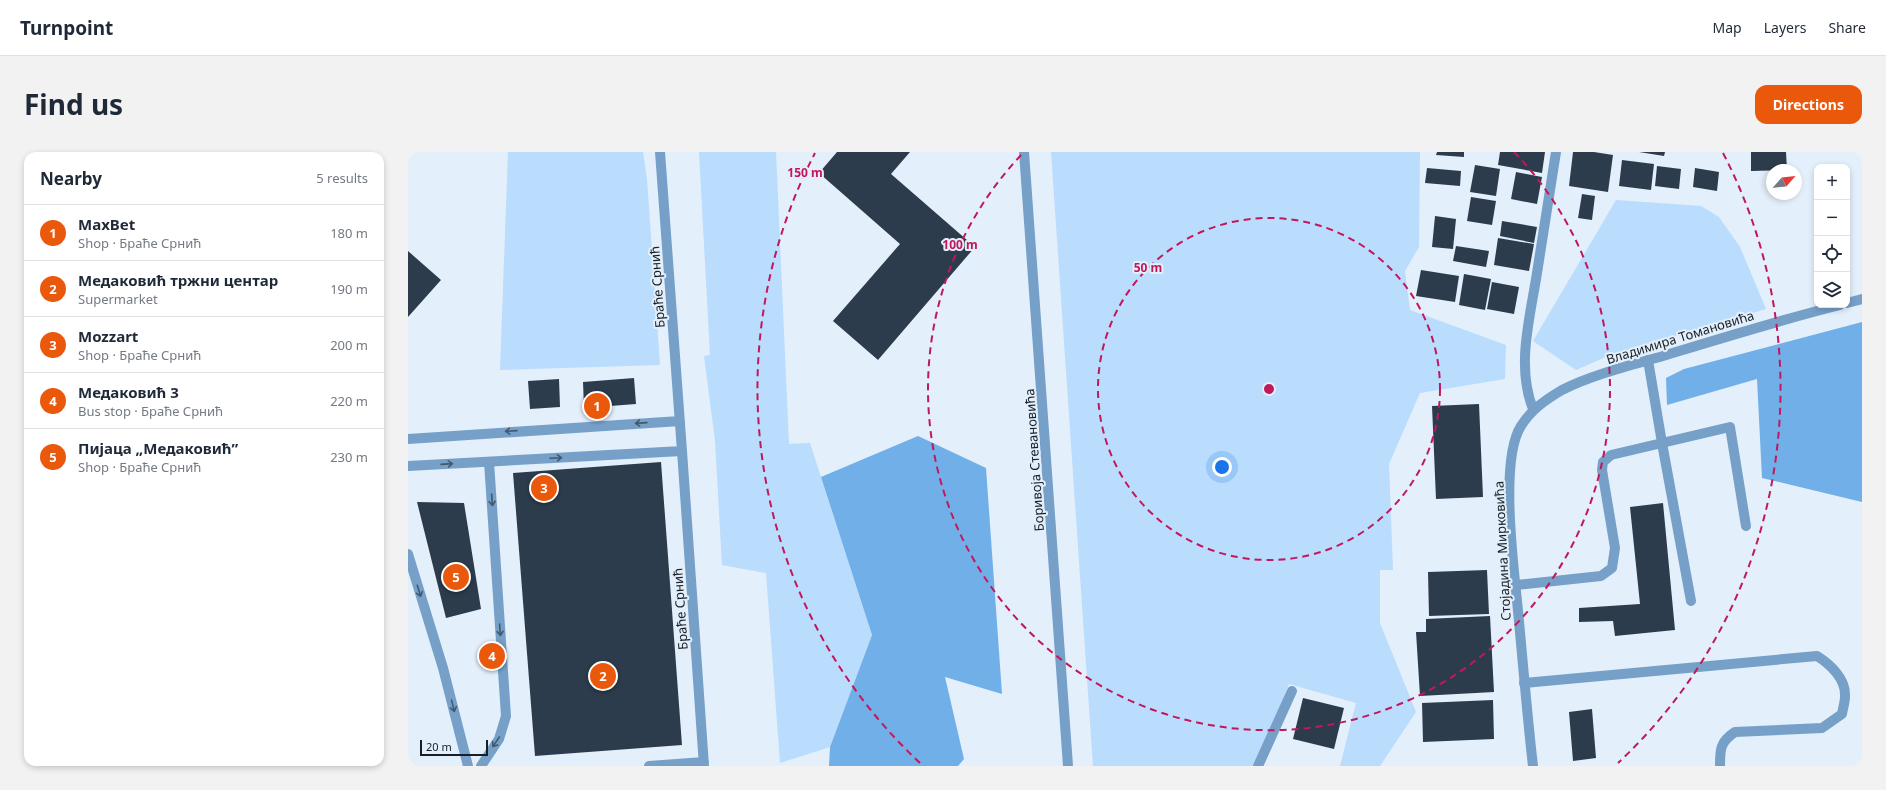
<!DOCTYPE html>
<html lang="en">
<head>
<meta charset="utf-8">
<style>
	body { margin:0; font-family:"Noto Sans",sans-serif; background:#f2f2f3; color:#1f2937 }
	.controls { position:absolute; right:12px; top:12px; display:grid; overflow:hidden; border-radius:8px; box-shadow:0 2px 6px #0003 }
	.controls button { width:36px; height:36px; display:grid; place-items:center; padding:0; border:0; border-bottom:1px solid #e0e1e3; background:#fff; color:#1f2937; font:20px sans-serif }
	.compass { position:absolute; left:1358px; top:12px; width:36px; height:36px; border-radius:50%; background:#fff; box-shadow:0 2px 6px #0003; rotate:63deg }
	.scale { position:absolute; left:12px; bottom:10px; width:68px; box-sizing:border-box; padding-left:4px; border:2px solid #181f26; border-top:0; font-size:11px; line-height:14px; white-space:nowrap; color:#181f26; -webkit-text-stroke:3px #e3effb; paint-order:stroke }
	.you { position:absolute; left:814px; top:315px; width:14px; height:14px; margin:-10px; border:3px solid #fff; border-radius:50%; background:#1a73e8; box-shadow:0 0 0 6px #1a73e833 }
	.badge { display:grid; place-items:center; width:26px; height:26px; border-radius:50%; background:#ea580c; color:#fff; font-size:13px; font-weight:700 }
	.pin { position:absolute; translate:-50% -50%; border:2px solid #fff; box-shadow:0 1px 4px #0006 }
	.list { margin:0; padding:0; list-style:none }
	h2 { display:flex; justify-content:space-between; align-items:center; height:52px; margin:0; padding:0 16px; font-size:17px }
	h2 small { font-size:13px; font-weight:400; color:#747a83 }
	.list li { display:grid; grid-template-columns:26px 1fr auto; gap:12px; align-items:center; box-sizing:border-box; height:56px; padding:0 16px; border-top:1px solid #e0e1e3 }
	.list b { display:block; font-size:15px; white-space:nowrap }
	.list p { margin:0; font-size:13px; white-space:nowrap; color:#747a83 }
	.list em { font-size:13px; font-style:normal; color:#747a83 }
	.icon { flex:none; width:22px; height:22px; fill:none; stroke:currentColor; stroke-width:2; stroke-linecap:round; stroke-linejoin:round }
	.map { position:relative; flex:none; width:1454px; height:614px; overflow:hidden; border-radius:12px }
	header { display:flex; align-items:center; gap:24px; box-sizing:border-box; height:56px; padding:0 20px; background:#fff; border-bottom:1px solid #e0e1e3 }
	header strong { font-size:19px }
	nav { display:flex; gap:22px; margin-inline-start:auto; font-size:14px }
	.intro { display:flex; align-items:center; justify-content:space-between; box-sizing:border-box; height:96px; padding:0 24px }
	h1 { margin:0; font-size:28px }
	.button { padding:10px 18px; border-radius:12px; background:#ea580c; color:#fff; font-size:14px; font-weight:700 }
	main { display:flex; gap:24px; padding:0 24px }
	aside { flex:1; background:#fff; border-radius:12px; box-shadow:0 2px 6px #0003 }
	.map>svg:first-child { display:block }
	.green { fill:#badcfd }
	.forest { fill:#71afe9 }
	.building { fill:#2d3c4c }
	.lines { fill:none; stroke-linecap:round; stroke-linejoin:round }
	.service { stroke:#76a0c8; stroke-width:10 }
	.minor { stroke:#76a0c8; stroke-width:10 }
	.tertiary { stroke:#76a0c8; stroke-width:10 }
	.oneway { stroke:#42596f }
	.ring { fill:none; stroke:#c2185b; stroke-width:2; stroke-dasharray:7 5 }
	.labels { text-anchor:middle; stroke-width:4; stroke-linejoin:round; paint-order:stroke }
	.street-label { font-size:13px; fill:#181f26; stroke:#e3effb }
	.centre { fill:#c2185b; stroke:#e3effb; stroke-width:2 }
	.ring-label { font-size:12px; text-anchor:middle; font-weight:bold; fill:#c2185b; stroke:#e3effb; stroke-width:4; stroke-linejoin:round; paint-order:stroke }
</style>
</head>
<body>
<header>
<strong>Turnpoint</strong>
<nav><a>Map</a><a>Layers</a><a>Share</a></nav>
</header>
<div class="intro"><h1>Find us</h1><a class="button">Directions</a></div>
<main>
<aside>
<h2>Nearby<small>5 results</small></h2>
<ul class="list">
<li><span class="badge">1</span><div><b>MaxBet</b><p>Shop · Браће Срнић</p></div><em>180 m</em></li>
<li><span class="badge">2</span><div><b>Медаковић тржни центар</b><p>Supermarket</p></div><em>190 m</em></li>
<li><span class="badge">3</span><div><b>Mozzart</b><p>Shop · Браће Срнић</p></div><em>200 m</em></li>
<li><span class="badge">4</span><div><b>Медаковић 3</b><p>Bus stop · Браће Срнић</p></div><em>220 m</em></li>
<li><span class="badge">5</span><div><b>Пијаца „Медаковић”</b><p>Shop · Браће Срнић</p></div><em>230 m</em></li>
</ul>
</aside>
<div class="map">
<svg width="1454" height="614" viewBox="0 0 1454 614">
	<rect width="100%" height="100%" fill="#e3effb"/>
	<path class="green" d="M 100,0 L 235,0 L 239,27 L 252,213 L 92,218 Z
		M 291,0 L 368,0 L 381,292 L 402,291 L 464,483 L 422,595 L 372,611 L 358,421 L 314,413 L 307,289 L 296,204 L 302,203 Z
		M 643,0 L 1012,0 L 1011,95 L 997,119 L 1002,158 L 1098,193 L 1097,227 L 1012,241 L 981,312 L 985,418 L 972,418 L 972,471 L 1008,560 L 972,614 L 932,614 L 948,551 L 881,532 L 848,614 L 685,614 Z
		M 1208,48 L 1293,54 L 1311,65 L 1332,95 L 1358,157 L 1200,204 L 1168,218 L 1125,189 Z"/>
	<path class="forest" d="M 1454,170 L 1454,350 L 1354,326 L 1349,227 L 1259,253 L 1258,226 L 1276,217 Z
		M 510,284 L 578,316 L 594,542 L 537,525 L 556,607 L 550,614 L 421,614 L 422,595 L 464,483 L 413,325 Z"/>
	<path class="building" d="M 429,0 L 502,0 L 483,22 L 567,95 L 470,208 L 425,169 L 492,92 L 411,21 Z
		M 1029,0 L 1056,0 L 1056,5 L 1028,3 Z
		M 1092,0 L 1137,0 L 1134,21 L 1090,13 Z
		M 1165,0 L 1186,0 L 1205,3 L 1200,40 L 1161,34 Z
		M 1231,0 L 1257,0 L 1256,4 Z
		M 1343,0 L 1378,0 L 1379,18 L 1343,19 Z
		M 1214,8 L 1246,12 L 1243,38 L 1211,34 Z
		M 1067,13 L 1092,17 L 1088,44 L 1062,40 Z
		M 1249,14 L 1273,17 L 1271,37 L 1247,34 Z
		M 1019,16 L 1053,19 L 1052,34 L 1017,31 Z
		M 1287,16 L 1311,20 L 1309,39 L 1285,35 Z
		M 1108,20 L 1134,25 L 1129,52 L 1103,47 Z
		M 1174,42 L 1187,44 L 1184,68 L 1170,66 Z
		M 1063,45 L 1088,49 L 1084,73 L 1059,69 Z
		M 1027,64 L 1048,67 L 1045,97 L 1024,95 Z
		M 1094,69 L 1129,75 L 1126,91 L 1092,84 Z
		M 1090,86 L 1126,92 L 1121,119 L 1086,113 Z
		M 1048,94 L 1081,99 L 1078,115 L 1045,109 Z
		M 0,99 L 33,128 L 0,165 Z
		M 1013,118 L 1051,124 L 1047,150 L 1008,144 Z
		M 1056,122 L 1083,127 L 1077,158 L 1051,153 Z
		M 1084,130 L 1111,135 L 1106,162 L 1079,157 Z
		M 226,226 L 228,252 L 176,256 L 175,230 Z
		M 151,227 L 152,255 L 122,257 L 120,229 Z
		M 1071,252 L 1075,345 L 1028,347 L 1024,254 Z
		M 253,310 L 274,593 L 127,604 L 105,321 Z
		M 9,350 L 56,351 L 73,457 L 38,466 Z
		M 1255,351 L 1267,478 L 1207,484 L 1205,469 L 1171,470 L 1171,456 L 1232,452 L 1222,355 Z
		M 1079,418 L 1081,462 L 1021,464 L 1020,420 Z
		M 1082,464 L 1086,540 L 1012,544 L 1008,480 L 1018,480 L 1018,467 Z
		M 895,546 L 936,556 L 926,597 L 885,587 Z
		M 1085,548 L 1086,587 L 1015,590 L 1014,551 Z
		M 1184,557 L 1188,606 L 1165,609 L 1161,560 Z"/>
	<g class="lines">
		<path class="service" d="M 1240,208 L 1254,291 L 1322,275 L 1338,374
			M 274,299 L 296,614
			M 0,402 L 35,516 L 60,614
			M 1108,433 L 1193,424 L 1204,416 L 1207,396 L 1194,318 L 1195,310 L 1203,303 L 1254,291 L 1283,449
			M 1116,531 L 1409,504 C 1422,512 1438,527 1437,544 C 1437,550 1435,556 1434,562 L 1414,576 L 1327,580 C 1312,590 1312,597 1312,614
			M 73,614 L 91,587 L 98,564 L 81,310
			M 241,614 L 296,610
			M 850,614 L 884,539"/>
		<path class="minor" d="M 616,0 L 660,614
			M 1125,257 C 1108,214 1122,166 1129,121 C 1135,81 1142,40 1148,0
			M 0,287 L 272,269
			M 0,314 L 274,299 L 252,0"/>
		<path class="tertiary" d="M 1439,151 L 1454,147
			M 1125,614 C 1119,562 1115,511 1110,459 C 1106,417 1091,308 1113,274 C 1123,258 1137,248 1154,238 C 1183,223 1224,213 1255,204 C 1314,186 1372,168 1432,153"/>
	</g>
	<defs><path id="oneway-shaft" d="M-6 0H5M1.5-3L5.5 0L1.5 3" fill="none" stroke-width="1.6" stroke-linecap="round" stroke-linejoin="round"/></defs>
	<g class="oneway">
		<use href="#oneway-shaft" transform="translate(233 271) rotate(176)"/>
		<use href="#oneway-shaft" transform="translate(103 279) rotate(176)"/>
		<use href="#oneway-shaft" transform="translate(148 306) rotate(-3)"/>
		<use href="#oneway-shaft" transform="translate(39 312) rotate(-4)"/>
		<use href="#oneway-shaft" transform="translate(84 348) rotate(86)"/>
		<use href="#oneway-shaft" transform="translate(11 439) rotate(73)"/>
		<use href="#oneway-shaft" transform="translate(92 478) rotate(86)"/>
		<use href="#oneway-shaft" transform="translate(45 554) rotate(76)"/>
		<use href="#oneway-shaft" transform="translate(88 590) rotate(124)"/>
	</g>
	<g class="ring">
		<circle cx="861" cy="237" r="171"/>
		<path d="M1106 0A341 341 0 1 1 616 0"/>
		<path d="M512 611A512 512 0 0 1 407 1M1315 1A512 512 0 0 1 1210 611"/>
	</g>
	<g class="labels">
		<g class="street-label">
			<text transform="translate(249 135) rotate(-94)" y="5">Браће Срнић</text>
			<text transform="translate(1272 185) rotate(-17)" y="5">Владимира Томановића</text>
			<text transform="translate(626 308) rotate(-94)" y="5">Боривоја Стевановића</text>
			<text transform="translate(1094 399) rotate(-93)" y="5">Стојадина Мирковића</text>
			<text transform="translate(272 457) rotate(-94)" y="5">Браће Срнић</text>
		</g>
	</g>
	<circle cx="861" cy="237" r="6" class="centre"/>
	<g class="ring-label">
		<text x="397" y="25">150 m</text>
		<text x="552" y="97">100 m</text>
		<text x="740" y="120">50 m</text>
	</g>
</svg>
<div class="controls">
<button>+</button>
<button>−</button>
<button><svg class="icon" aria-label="locate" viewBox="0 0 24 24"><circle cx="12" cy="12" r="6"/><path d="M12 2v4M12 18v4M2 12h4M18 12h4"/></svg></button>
<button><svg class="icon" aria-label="layers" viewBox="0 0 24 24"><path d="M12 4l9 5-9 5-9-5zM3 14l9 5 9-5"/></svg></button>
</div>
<svg class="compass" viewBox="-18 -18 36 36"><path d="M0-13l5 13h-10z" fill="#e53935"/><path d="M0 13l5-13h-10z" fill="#747a83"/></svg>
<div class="scale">20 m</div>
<div class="you"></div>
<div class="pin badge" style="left:189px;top:254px">1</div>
<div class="pin badge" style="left:195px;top:524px">2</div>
<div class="pin badge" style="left:136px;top:336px">3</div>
<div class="pin badge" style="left:84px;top:504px">4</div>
<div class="pin badge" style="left:48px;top:425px">5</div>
</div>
</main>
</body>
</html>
